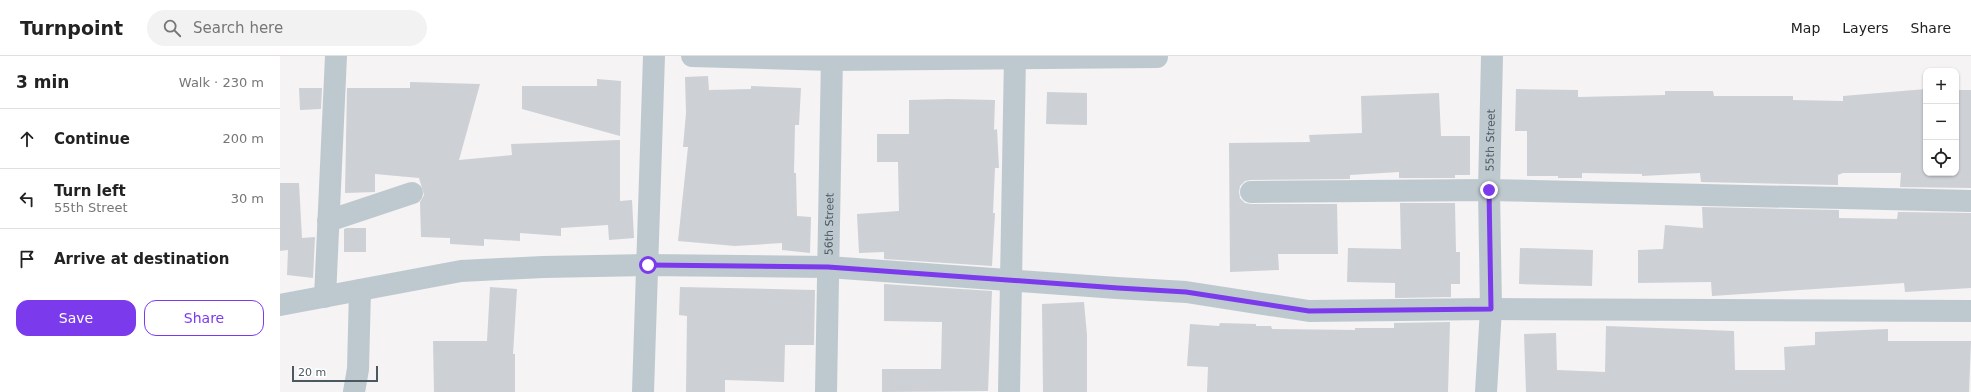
<!DOCTYPE html>
<html lang="en">
<head>
<meta charset="utf-8">
<style>
	body { margin:0; font-family:"DejaVu Sans",sans-serif; background:#f2f2f2; color:#222 }
	.controls { position:absolute; right:12px; top:12px; display:grid; overflow:hidden; border-radius:8px; box-shadow:0 1px 3px #0004 }
	.controls button { width:36px; height:36px; display:grid; place-items:center; padding:0; border:0; border-bottom:1px solid #e0e0e0; background:#fff; color:#222; font:20px sans-serif }
	.scale { position:absolute; left:12px; bottom:10px; width:86px; box-sizing:border-box; padding-left:4px; border:2px solid #4a5861; border-top:0; font-size:11px; line-height:14px; white-space:nowrap; color:#4a5861; -webkit-text-stroke:3px #fff; paint-order:stroke }
	.stop { position:absolute; width:12px; height:12px; margin:-9px; border:3px solid #7c3aed; border-radius:50%; background:#fff }
	.stop.end { background:#7c3aed; border-color:#fff; box-shadow:0 1px 4px #0008 }
	.list { margin:0; padding:0; list-style:none }
	h2 { display:flex; justify-content:space-between; align-items:center; height:52px; margin:0; padding:0 16px; font-size:17px }
	h2 small { font-size:13px; font-weight:400; color:#767676 }
	.list li { display:grid; grid-template-columns:26px 1fr auto; gap:12px; align-items:center; box-sizing:border-box; height:60px; padding:0 16px; border-top:1px solid #e0e0e0 }
	.list b { display:block; font-size:15px; white-space:nowrap }
	.list p { margin:0; font-size:13px; white-space:nowrap; color:#767676 }
	.list em { font-size:13px; font-style:normal; color:#767676 }
	.actions { display:flex; gap:8px; padding:12px 16px }
	.actions a { flex:1; padding:9px 0; border:1px solid #7c3aed; border-radius:12px; text-align:center; font-size:14px; color:#7c3aed }
	.actions .main { background:#7c3aed; color:#fff }
	.icon { flex:none; width:22px; height:22px; fill:none; stroke:currentColor; stroke-width:2; stroke-linecap:round; stroke-linejoin:round }
	.map { position:relative; flex:none; width:1691px; height:336px; overflow:hidden }
	header { display:flex; align-items:center; gap:24px; box-sizing:border-box; height:56px; padding:0 20px; background:#fff; border-bottom:1px solid #e0e0e0 }
	header strong { font-size:19px }
	nav { display:flex; gap:22px; margin-inline-start:auto; font-size:14px }
	.search { width:280px; height:36px; background:#f2f2f2; display:flex; align-items:center; gap:10px; box-sizing:border-box; padding:0 14px; border-radius:22px; color:#767676; font-size:15px }
	main { display:flex }
	aside { flex:1; background:#fff }
	.map>svg:first-child { display:block }
	.building { fill:#cdd0d5 }
	.lines { fill:none; stroke-linecap:round; stroke-linejoin:round }
	.minor { stroke:#bec9cf; stroke-width:22 }
	.route { stroke:#7c3aed; stroke-width:5 }
	.labels { text-anchor:middle; stroke-width:3; stroke-linejoin:round; paint-order:stroke }
	.street-label { font-size:11px; fill:#4a5861; stroke:#fff }
</style>
</head>
<body>
<header>
<strong>Turnpoint</strong>
<div class="search"><svg class="icon" aria-label="search" viewBox="0 0 24 24"><circle cx="10" cy="10" r="6"/><path d="M15 15l6 6"/></svg>Search here</div>
<nav><a>Map</a><a>Layers</a><a>Share</a></nav>
</header>
<main>
<aside>
<h2>3 min<small>Walk · 230 m</small></h2>
<ul class="list">
<li><svg class="icon" aria-label="ahead" viewBox="0 0 24 24"><path d="M12 20V5M6 11l6-6 6 6"/></svg><div><b>Continue</b></div><em>200 m</em></li>
<li><svg class="icon" aria-label="left" viewBox="0 0 24 24"><path d="M17 20v-9H6M10 6l-5 5 5 5"/></svg><div><b>Turn left</b><p>55th Street</p></div><em>30 m</em></li>
<li><svg class="icon" aria-label="arrive" viewBox="0 0 24 24"><path d="M6 21V4h12l-3 4 3 4H6"/></svg><div><b>Arrive at destination</b></div></li>
</ul>
<div class="actions"><a class="main">Save</a><a>Share</a></div>
</aside>
<div class="map">
<svg width="1691" height="336" viewBox="0 0 1691 336">
	<rect width="100%" height="100%" fill="#f5f3f3"/>
	<path class="building" d="M 428,20 L 429,34 L 471,33 L 471,30 L 521,32 L 519,69 L 515,69 L 514,117 L 516,117 L 517,160 L 531,161 L 530,197 L 502,194 L 502,187 L 455,190 L 398,185 L 408,91 L 403,91 L 406,57 L 405,21 Z
		M 317,23 L 341,25 L 340,80 L 242,53 L 242,30 L 317,30 Z
		M 130,26 L 200,28 L 179,104 L 232,99 L 231,88 L 340,84 L 340,145 L 352,144 L 354,182 L 329,184 L 328,169 L 281,172 L 281,180 L 240,177 L 240,185 L 204,183 L 204,190 L 170,188 L 170,182 L 141,181 L 140,146 L 144,139 L 139,122 L 95,118 L 95,136 L 65,137 L 67,32 L 130,32 Z
		M 19,32 L 42,32 L 41,53 L 20,54 Z
		M 1236,33 L 1298,34 L 1298,41 L 1385,39 L 1385,35 L 1433,35 L 1434,40 L 1513,40 L 1513,44 L 1563,45 L 1563,40 L 1646,33 L 1646,117 L 1676,117 L 1676,34 L 1691,34 L 1691,132 L 1620,131 L 1621,117 L 1563,117 L 1558,119 L 1558,129 L 1421,126 L 1420,117 L 1362,120 L 1362,118 L 1302,117 L 1302,122 L 1278,122 L 1278,120 L 1247,120 L 1247,75 L 1235,75 Z
		M 767,36 L 807,37 L 807,69 L 766,68 Z
		M 1159,37 L 1161,80 L 1190,80 L 1190,119 L 1175,119 L 1175,122 L 1119,122 L 1119,116 L 1070,119 L 1070,123 L 971,124 L 965,125 L 960,130 L 959,136 L 960,142 L 965,147 L 971,148 L 1057,148 L 1058,198 L 998,198 L 999,214 L 950,216 L 949,87 L 1030,86 L 1029,79 L 1082,77 L 1081,40 Z
		M 669,43 L 715,44 L 714,74 L 717,73 L 719,112 L 715,112 L 713,157 L 715,157 L 712,210 L 604,203 L 604,196 L 579,197 L 577,158 L 619,155 L 618,106 L 597,106 L 597,78 L 629,78 L 629,44 Z
		M 0,127 L 19,127 L 22,182 L 35,181 L 33,222 L 7,219 L 8,194 L 0,195 Z
		M 1120,147 L 1175,147 L 1176,196 L 1180,196 L 1180,228 L 1171,228 L 1171,241 L 1115,242 L 1115,227 L 1067,226 L 1068,192 L 1121,193 Z
		M 1422,151 L 1559,154 L 1559,162 L 1617,163 L 1618,156 L 1691,157 L 1691,232 L 1625,236 L 1624,227 L 1432,240 L 1431,226 L 1358,227 L 1358,194 L 1383,193 L 1385,169 L 1423,172 Z
		M 67,172 L 86,172 L 86,196 L 64,196 L 64,173 Z
		M 1240,192 L 1313,194 L 1312,230 L 1239,228 Z
		M 604,228 L 712,235 L 708,335 L 602,336 L 602,313 L 661,313 L 662,266 L 604,265 Z
		M 210,231 L 237,233 L 233,298 L 235,298 L 235,336 L 154,336 L 153,285 L 207,285 Z
		M 400,231 L 535,234 L 534,289 L 505,289 L 504,326 L 445,324 L 445,336 L 406,336 L 407,260 L 399,259 Z
		M 804,246 L 807,279 L 807,336 L 763,336 L 762,248 Z
		M 1170,266 L 1168,336 L 927,336 L 928,311 L 907,310 L 910,268 L 939,270 L 940,267 L 976,268 L 976,270 L 991,270 L 992,273 L 1075,274 L 1075,272 L 1114,272 L 1114,267 Z
		M 1326,270 L 1454,275 L 1455,314 L 1505,314 L 1504,291 L 1535,289 L 1535,276 L 1608,273 L 1608,285 L 1691,285 L 1689,336 L 1246,336 L 1244,278 L 1276,277 L 1277,314 L 1325,316 Z"/>
	<g class="lines">
		<g class="minor">
			<path d="M 412,0 L 552,4 L 877,1"/>
			<path d="M 971,136 L 1209,134 L 1691,145"/>
			<path d="M 48,165 L 132,137"/>
			<path d="M 45,241 L 56,0"/>
			<path d="M 0,249 L 181,215 L 263,211 L 368,209 L 548,211 L 837,232 L 906,236 L 1029,255 L 1211,253 L 1691,255"/>
			<path d="M 74,336 L 78,313 L 80,234"/>
			<path d="M 363,336 L 374,0"/>
			<path id="s1" d="M 546,336 L 552,0"/>
			<path d="M 729,336 L 735,0"/>
			<path id="s2" d="M 1206,336 L 1211,253 L 1209,134 L 1212,0"/>
		</g>
	</g>
	<g class="lines">
		<path class="route" d="M 368,209 L 548,211 L 838,232 L 906,236 L 1029,255 L 1211,253 L 1209,134"/>
	</g>
	<g class="labels">
		<g class="street-label">
			<text dy="4" stroke="none"><textPath href="#s2" startOffset="252">55th Street</textPath></text>
			<text dy="4" stroke="none"><textPath href="#s1" startOffset="168">56th Street</textPath></text>
		</g>
	</g>
</svg>
<div class="controls">
<button>+</button>
<button>−</button>
<button><svg class="icon" aria-label="locate" viewBox="0 0 24 24"><circle cx="12" cy="12" r="6"/><path d="M12 2v4M12 18v4M2 12h4M18 12h4"/></svg></button>
</div>
<div class="scale">20 m</div>
<div class="stop" style="left:368px;top:209px"></div>
<div class="stop end" style="left:1209px;top:134px"></div>
</div>
</main>
</body>
</html>
